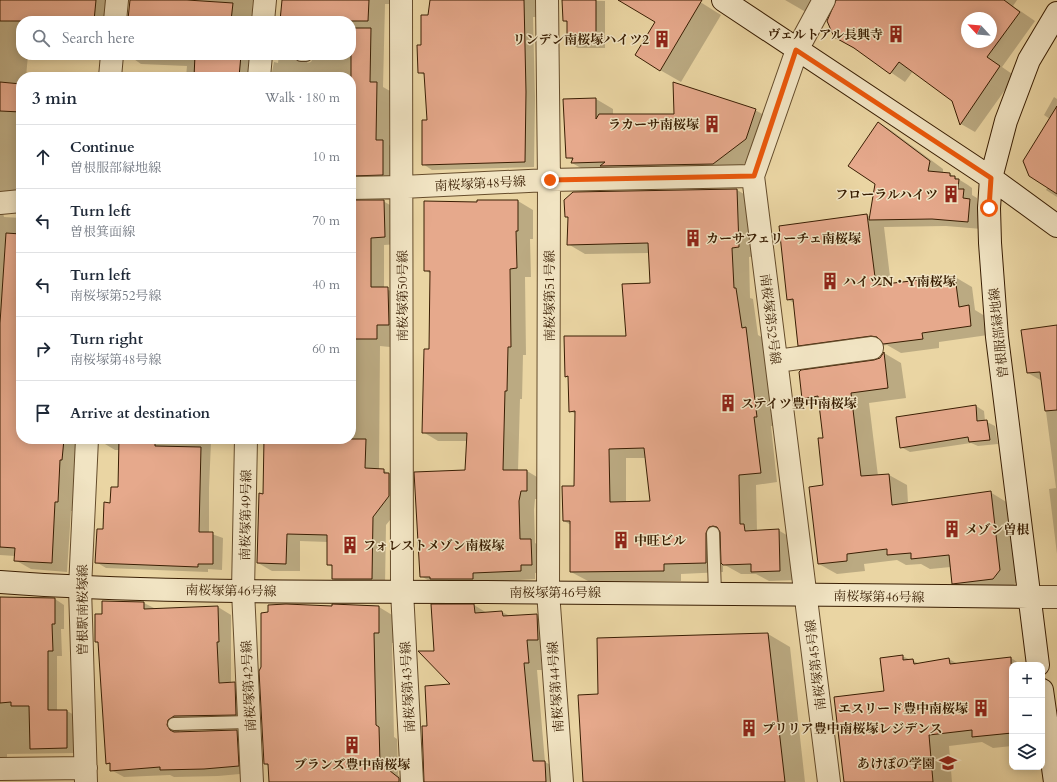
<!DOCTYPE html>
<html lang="en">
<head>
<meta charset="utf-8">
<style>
	body { margin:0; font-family:Cardo,"Noto Serif JP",serif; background:#f2f2f3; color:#1f2937 }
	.controls { position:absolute; right:12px; bottom:12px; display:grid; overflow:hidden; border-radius:8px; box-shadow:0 2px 10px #0003 }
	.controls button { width:36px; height:36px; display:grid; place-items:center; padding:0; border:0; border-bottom:1px solid #e0e1e3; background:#fff; color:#1f2937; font:20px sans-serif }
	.compass { position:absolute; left:961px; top:12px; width:36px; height:36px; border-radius:50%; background:#fff; box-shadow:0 2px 10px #0003; rotate:296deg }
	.stop { position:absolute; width:12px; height:12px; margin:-9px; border:3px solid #ea580c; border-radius:50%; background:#fff }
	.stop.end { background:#ea580c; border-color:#fff; box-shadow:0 1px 4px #0008 }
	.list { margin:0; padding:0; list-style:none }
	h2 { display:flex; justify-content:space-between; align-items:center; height:52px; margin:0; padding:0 16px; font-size:17px }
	h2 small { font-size:13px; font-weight:400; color:#747a83 }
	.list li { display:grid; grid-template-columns:26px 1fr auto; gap:12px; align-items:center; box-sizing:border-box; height:64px; padding:0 16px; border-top:1px solid #e0e1e3 }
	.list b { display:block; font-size:15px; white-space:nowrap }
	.list p { margin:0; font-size:13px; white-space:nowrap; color:#747a83 }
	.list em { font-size:13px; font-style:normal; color:#747a83 }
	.icon { flex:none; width:22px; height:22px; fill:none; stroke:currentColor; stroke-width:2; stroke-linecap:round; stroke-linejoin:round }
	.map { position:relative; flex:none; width:1057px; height:782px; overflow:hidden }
	.search { position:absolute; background:#fff; box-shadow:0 2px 10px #0003; left:16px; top:16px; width:340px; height:44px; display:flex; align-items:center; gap:10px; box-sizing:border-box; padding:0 14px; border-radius:16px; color:#747a83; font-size:15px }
	.panel { position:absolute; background:#fff; box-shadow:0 2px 10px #0003; left:16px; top:72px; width:340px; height:372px; border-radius:16px }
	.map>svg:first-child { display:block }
	.shadow { fill:#0003; fill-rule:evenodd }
	.building { fill:#e6a98c; stroke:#391e03; fill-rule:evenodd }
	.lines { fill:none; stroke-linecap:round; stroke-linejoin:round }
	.lane-casing { stroke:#654c2b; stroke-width:14 }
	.street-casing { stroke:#654c2b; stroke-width:24 }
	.secondary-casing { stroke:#391e03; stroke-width:24 }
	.lane { stroke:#f1e4c3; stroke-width:12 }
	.street { stroke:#f1e4c3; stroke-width:22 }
	.secondary { stroke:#f1e4c3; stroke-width:22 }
	.route { stroke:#ea580c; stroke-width:5 }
	.labels { text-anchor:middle; stroke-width:3; stroke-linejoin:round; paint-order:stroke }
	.poi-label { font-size:13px; font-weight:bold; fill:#391e03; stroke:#f1e4c3; text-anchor:start }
	.street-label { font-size:13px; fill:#391e03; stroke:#f1e4c3 }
</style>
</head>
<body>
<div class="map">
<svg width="1057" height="782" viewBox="0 0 1057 782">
	<rect width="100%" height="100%" fill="#ead5a3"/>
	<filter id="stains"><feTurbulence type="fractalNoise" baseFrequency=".005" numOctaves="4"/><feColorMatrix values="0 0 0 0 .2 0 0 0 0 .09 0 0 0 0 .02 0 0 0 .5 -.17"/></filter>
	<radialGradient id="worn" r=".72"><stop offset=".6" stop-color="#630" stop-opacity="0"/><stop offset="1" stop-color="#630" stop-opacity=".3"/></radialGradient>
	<path class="shadow" d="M 0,0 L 112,0 L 110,21 L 21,21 L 21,55 L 28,55 L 26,77 L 21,77 L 21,199 L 3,213 L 4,217 L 21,218 L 21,439 L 80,439 L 74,511 L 71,511 L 67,572 L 31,569 L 15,560 L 15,556 L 0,555 Z
		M 131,0 L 253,0 L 251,21 L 130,21 Z
		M 283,0 L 397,0 L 397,4 L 385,4 L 383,87 L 390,91 L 389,145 L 396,149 L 397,179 L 352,196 L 353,200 L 383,201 L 397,209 L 399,244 L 384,245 L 384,288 L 401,296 L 402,333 L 390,333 L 390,347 L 380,346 L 379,470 L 383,470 L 397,478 L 403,504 L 386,525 L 385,586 L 346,586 L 333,579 L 333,567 L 328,565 L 328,542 L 300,541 L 300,571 L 272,571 L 258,563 L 264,495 L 265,439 L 351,439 L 351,77 L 271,77 L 274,62 L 278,63 L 279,55 L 351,55 L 351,21 L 281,21 ZM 311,56 L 314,56 L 311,62 L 307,63 Z
		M 431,0 L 538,0 L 538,17 L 533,17 L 535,98 L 534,167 L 432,170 L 423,164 L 428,121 L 426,76 L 419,72 Z
		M 563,0 L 605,1 L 605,48 L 578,48 L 568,42 L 568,23 L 564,21 Z
		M 620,0 L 697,0 L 721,15 L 681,82 L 660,70 L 656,22 Z
		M 785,0 L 831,0 L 811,15 Z
		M 838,0 L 1017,0 L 1013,6 L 1035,21 L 1002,67 L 1015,76 L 975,132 L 961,124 L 953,100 L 913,71 L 905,82 L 855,48 ZM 967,18 L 991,18 L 991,42 L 967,42 Z
		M 128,55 L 255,55 L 261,77 L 186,77 L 187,66 L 141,64 Z
		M 1054,97 L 1057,99 L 1057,197 L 1046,190 L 1048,187 L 1050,119 L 1044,115 Z
		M 596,99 L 613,109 L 613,115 L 675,115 L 755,110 L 773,120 L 763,149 L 731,174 L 590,173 L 572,163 L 573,160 L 567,157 Z
		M 879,123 L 892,131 L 943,169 L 943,173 L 950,174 L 968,185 L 972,188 L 972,195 L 977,198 L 977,204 L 983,208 L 982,229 L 946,226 L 884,227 L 891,285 L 955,277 L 972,287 L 975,310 L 985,316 L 988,335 L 939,342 L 939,348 L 901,353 L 887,345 L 816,355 L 799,345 L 794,303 L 787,299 L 867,215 L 871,217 L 876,184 Z
		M 737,190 L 754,200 L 755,256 L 749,257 L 750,298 L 753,299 L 758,335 L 763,338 L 773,426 L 771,426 L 777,482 L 756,485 L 757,531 L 778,530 L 795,540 L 797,580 L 769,581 L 756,574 L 741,574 L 723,564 L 723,572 L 681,574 L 681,581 L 588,581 L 571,572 L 571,525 L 564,521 L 575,487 L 576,414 L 570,411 L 569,378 L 566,376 L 627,337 L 651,284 L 649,253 L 585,254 L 568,244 L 569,218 L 566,217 ZM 626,458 L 646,458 L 651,502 L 626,502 Z
		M 518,201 L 533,210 L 533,239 L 530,239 L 531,277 L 525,277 L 526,355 L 523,355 L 522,399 L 520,399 L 518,471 L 527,471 L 542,480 L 542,499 L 535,499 L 534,510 L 535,543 L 545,549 L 546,573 L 535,573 L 535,579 L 436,585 L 421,576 L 415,473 L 466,471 L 468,441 L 438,441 L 423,432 L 430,350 L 431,274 L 425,270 L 478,203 Z
		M 1057,326 L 1057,554 L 1049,489 L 1056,488 L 1042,381 L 1028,373 Z
		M 884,353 L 901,363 L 906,398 L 869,403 L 878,476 L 889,475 L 907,485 L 908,503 L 990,492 L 1008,503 L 1018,580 L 1011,589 L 971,593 L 953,583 L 951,567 L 930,569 L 921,564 L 906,565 L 897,560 L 864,564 L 865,571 L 837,574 L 819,564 L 824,486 L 824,438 L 821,408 L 803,398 L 881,358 Z
		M 976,406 L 984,411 L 985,421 L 995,426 L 998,444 L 978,446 L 971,443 L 910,452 L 901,447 Z
		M 105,439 L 224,439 L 224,442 L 211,442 L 209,488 L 209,533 L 223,538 L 222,570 L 208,569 L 208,572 L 106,568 L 96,562 L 111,504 L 119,488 L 120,450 L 115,450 L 105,444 Z
		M 0,598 L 55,599 L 64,605 L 64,629 L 61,629 L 62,656 L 57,656 L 57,711 L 67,711 L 76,716 L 76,753 L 7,754 L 7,757 L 0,757 Z
		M 144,603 L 156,609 L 218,607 L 231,615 L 231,683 L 235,683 L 247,690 L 249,722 L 180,727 L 179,732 L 237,731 L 250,738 L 251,773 L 218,776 L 174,777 L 170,775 L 124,777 L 111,770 L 111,765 L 107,763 L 99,643 L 96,642 L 103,615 Z
		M 333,605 L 371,605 L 379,607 L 397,618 L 398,643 L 392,643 L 394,737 L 397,739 L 398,775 L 407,782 L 270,782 L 270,767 L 265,764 Z
		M 474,605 L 487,613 L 502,612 L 510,616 L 537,615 L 550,623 L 551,647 L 540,647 L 542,670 L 537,670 L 545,762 L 558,769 L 559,782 L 433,782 L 428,727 L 452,685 L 435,652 Z
		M 768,634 L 790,647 L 805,782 L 584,782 L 599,695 Z
		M 902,656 L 920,664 L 949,659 L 958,664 L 1011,658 L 1022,665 L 1012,665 L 1012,746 L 993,748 L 982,742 L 949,746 L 952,782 L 845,782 Z"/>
	<path class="building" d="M 0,0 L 96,0 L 94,21 L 0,21 Z
		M 130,0 L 187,0 L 233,3 L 231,21 L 128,19 Z
		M 282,0 L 369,0 L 368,21 L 280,21 Z
		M 430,0 L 524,0 L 526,92 L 525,162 L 422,165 L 422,120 L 427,120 L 424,73 L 418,73 L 417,45 L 421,45 L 421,15 L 428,15 Z
		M 562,0 L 596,0 L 596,43 L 567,43 L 567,21 L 563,21 Z
		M 618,0 L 702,0 L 660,71 L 635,55 L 655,22 Z
		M 836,0 L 1004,0 L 1020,12 L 987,57 L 1000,66 L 960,125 L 952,101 L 899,62 L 890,74 L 854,48 L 834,37 L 827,21 ZM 967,18 L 991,18 L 991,42 L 967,42 Z
		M 351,28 L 371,28 L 370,82 L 377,82 L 376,140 L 383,140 L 383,175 L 351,176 Z
		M 195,55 L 241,55 L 239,77 L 194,77 Z
		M 0,82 L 21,84 L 21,112 L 0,111 Z
		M 673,82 L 756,109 L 746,139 L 713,164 L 600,166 L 605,162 L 571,163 L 573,158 L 566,158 L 563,99 L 596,98 L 596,119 L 599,114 L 674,114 Z
		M 1057,106 L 1057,194 L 1029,176 L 1023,161 Z
		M 878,122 L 930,161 L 928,171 L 950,173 L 950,176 L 955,176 L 955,179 L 959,179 L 958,189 L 964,189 L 963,198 L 970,199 L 968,222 L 932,219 L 869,220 L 875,184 L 848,166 Z
		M 737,189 L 739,247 L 732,248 L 734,288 L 736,288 L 742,328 L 746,327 L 757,417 L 754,417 L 761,473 L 739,475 L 740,524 L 744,524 L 745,531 L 779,529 L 780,571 L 751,572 L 751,564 L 723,565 L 721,563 L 720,532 L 717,527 L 713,526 L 709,527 L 706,533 L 706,563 L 664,564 L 664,571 L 570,572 L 570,521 L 563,521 L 562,486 L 574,486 L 575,411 L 569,412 L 568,376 L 565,377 L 564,336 L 626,336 L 622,284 L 650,283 L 648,243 L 567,245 L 568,217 L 565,217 L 564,200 L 573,192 ZM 644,448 L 650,501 L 610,502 L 609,449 Z
		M 351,200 L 384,200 L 385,237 L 371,238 L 371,287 L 388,287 L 389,325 L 377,325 L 377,339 L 351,339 Z
		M 477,200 L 518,200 L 518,231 L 516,231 L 517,268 L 510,269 L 511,347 L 508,347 L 507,391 L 505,391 L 503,470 L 527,470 L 527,491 L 521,491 L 519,501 L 520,539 L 531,539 L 532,565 L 521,565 L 521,571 L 473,573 L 473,579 L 430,579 L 430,577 L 420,577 L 414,472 L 465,470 L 467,433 L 422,433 L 424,349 L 429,349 L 430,271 L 424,271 L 424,201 L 477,202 Z
		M 867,214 L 876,285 L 955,276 L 959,307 L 969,305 L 971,326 L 922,333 L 923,339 L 883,344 L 877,337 L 871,336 L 798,346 L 793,299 L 787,300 L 779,226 Z
		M 6,233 L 21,234 L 21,439 L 64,439 L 62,460 L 60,460 L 58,502 L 55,502 L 52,563 L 14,561 L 15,548 L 0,547 L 0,323 Z
		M 1057,325 L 1057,410 L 1045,411 L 1040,372 L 1027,373 L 1021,330 Z
		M 884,352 L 888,388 L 851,393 L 861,476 L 889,474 L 892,505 L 991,491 L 1000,570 L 993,579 L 952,584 L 949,555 L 911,559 L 911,553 L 887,555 L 887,549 L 847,554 L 847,561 L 818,564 L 809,487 L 823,485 L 818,438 L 823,438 L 818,396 L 802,399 L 799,372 L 801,370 L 874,360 L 880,358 Z
		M 976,405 L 977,421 L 987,420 L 990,440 L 969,442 L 968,437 L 900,448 L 896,417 Z
		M 119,439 L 155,439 L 155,446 L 201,447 L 199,532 L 213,532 L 213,564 L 198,564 L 198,567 L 95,563 L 97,529 L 103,529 L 104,502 L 110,503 L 111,487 L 118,487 Z
		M 264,439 L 366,439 L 365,468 L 384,469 L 384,473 L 389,473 L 389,496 L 373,517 L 372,579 L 332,579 L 332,565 L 327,565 L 327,535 L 287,534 L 286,564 L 257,563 L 259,493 L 263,494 Z
		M 0,597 L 55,598 L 55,624 L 52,624 L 53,651 L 48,651 L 48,710 L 67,710 L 67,748 L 30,749 L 29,706 L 11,706 L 11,702 L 0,703 Z
		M 102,601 L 144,602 L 144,609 L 218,606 L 219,642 L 217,642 L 219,683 L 235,682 L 236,715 L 174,716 L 168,720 L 167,725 L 170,730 L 174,732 L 237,730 L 239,766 L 204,769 L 160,770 L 160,767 L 110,771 L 110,763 L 106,764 L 98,642 L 95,642 L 95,614 L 102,614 Z
		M 286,604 L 332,606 L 332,604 L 379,606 L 379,633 L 374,633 L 376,725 L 379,727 L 380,763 L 399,778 L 399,782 L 269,782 L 268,764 L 264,764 L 259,671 L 261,667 L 261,613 L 268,612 L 268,605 Z
		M 431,604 L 474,604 L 475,613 L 502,611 L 503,616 L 537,614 L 538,640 L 527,640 L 529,663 L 524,663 L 533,761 L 545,761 L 546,782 L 424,782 L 422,726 L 427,726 L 425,686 L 450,684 L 418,651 L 434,651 Z
		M 768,633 L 785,782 L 583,782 L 578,695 L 598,694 L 597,638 Z
		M 903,655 L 903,660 L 913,659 L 914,664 L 949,658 L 950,664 L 1011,657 L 1012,733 L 972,737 L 972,730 L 929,735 L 933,782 L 844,782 L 834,697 L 884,691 L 880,658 Z"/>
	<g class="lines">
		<g class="lane-casing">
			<path id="lane" d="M 301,55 L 306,55
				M 713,533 L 715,594
				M 174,724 L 249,722"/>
		</g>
		<g class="street-casing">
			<path id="street" d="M 401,0 L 402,591 L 412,782
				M 547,0 L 549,180 L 548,592 L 562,782
				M 824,0 L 797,50 L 753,176 L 829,782
				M 115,21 L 117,0
				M 263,21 L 265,0
				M 110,77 L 112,55
				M 259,77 L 261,55
				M 351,188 L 402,187 L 549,180 L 753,176
				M 0,203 L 21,201
				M 777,361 L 872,348
				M 246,439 L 243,591 L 252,782
				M 1029,597 L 1057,597
				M 0,769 L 86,768
				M 86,782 L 80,588 L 87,439"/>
		</g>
		<g class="secondary-casing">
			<path id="secondary" d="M 723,0 L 991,178 L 1057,226
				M 0,582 C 162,594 324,591 486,592 C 667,592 848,595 1029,597
				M 1038,665 L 997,337 L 990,243 L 989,208 L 991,178 L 1006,121 L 1029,60 L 1057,13
				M 1042,690 L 1055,782"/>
		</g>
		<use href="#lane" class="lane"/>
		<use href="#street" class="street"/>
		<use href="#secondary" class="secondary"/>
	</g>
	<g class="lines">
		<path class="route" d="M 550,180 L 754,176 L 796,50 L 991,178 L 989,208"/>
	</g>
	<defs>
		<g id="building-bare" transform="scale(1.38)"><path d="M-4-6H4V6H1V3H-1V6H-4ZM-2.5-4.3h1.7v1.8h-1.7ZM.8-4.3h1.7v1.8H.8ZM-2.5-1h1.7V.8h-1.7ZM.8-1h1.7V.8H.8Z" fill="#8f2418" stroke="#f1e4c3" stroke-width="2.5" paint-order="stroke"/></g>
		<g id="school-bare" transform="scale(1.38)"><path d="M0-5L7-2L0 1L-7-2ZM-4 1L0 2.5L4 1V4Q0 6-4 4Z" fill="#8f2418" stroke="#f1e4c3" stroke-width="2.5" paint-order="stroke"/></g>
	</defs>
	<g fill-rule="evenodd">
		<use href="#building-bare" x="896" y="34"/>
		<use href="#building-bare" x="662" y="39"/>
		<use href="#building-bare" x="712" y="124"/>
		<use href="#building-bare" x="951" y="194"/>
		<use href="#building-bare" x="693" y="238"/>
		<use href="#building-bare" x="830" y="281"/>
		<use href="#building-bare" x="728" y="403"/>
		<use href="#building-bare" x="952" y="529"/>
		<use href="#building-bare" x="621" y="540"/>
		<use href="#building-bare" x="350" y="545"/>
		<use href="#building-bare" x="981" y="708"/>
		<use href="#building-bare" x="749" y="728"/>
		<use href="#building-bare" x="352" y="745"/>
		<use href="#school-bare" x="948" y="763"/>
	</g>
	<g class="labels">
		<g class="poi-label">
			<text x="883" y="39" text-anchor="end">ヴェルトアル長興寺</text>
			<text x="649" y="44" text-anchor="end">リンデン南桜塚ハイツ2</text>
			<text x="699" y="129" text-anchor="end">ラカーサ南桜塚</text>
			<text x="938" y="199" text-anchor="end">フローラルハイツ</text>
			<text x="706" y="243">カーサフェリーチェ南桜塚</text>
			<text x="843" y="286">ハイツN・Y南桜塚</text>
			<text x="741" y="408">ステイツ豊中南桜塚</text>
			<text x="965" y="534">メゾン曽根</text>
			<text x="634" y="545">中旺ビル</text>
			<text x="363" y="550">フォレストメゾン南桜塚</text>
			<text x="968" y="713" text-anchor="end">エスリード豊中南桜塚</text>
			<text x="762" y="733">プリリア豊中南桜塚レジデンス</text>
			<text x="935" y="768" text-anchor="end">あけぼの学園</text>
			<text x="352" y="769" text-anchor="middle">ブランズ豊中南桜塚</text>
		</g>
		<g class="street-label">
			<text transform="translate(480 183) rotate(-3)" y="5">南桜塚第48号線</text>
			<text transform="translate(402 296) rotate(-90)" y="5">南桜塚第50号線</text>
			<text transform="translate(549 296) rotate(-90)" y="5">南桜塚第51号線</text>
			<text transform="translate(771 319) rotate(83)" y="5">南桜塚第52号線</text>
			<text transform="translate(998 333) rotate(-96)" y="5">曽根服部緑地線</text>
			<text transform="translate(245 515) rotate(-89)" y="5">南桜塚第49号線</text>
			<text transform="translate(231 590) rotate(1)" y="5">南桜塚第46号線</text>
			<text x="555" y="597">南桜塚第46号線</text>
			<text transform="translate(879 596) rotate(1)" y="5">南桜塚第46号線</text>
			<text transform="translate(82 610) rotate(-90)" y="5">曽根駅南桜塚線</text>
			<text transform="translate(815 665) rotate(-97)" y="5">南桜塚第45号線</text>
			<text transform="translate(248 686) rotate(-93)" y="5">南桜塚第42号線</text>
			<text transform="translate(407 687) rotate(-93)" y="5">南桜塚第43号線</text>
			<text transform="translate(555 687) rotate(-94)" y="5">南桜塚第44号線</text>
		</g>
	</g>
	<rect width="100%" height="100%" filter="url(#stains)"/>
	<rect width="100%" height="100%" fill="url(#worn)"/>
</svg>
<div class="controls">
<button>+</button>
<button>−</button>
<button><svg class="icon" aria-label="layers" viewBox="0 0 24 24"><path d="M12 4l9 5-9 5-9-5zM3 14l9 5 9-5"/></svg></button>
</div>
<svg class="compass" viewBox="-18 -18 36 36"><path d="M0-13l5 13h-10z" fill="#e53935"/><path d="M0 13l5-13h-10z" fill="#747a83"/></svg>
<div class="stop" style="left:989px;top:208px"></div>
<div class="stop end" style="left:550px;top:180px"></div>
<div class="search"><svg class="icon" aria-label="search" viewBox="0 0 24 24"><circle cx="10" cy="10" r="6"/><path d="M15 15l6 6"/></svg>Search here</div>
<section class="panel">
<h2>3 min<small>Walk · 180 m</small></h2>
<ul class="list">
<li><svg class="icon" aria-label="ahead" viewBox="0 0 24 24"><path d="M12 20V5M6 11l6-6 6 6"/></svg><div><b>Continue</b><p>曽根服部緑地線</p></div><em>10 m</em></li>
<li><svg class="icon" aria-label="left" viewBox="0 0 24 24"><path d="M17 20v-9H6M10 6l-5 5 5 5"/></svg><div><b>Turn left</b><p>曽根箕面線</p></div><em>70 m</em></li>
<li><svg class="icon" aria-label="left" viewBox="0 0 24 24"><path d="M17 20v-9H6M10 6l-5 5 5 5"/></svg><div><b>Turn left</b><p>南桜塚第52号線</p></div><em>40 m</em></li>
<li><svg class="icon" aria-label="right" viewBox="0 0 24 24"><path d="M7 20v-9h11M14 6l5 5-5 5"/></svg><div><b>Turn right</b><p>南桜塚第48号線</p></div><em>60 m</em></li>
<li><svg class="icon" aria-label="arrive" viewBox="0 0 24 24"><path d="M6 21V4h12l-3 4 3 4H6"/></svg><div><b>Arrive at destination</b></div></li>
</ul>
</section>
</div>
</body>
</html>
